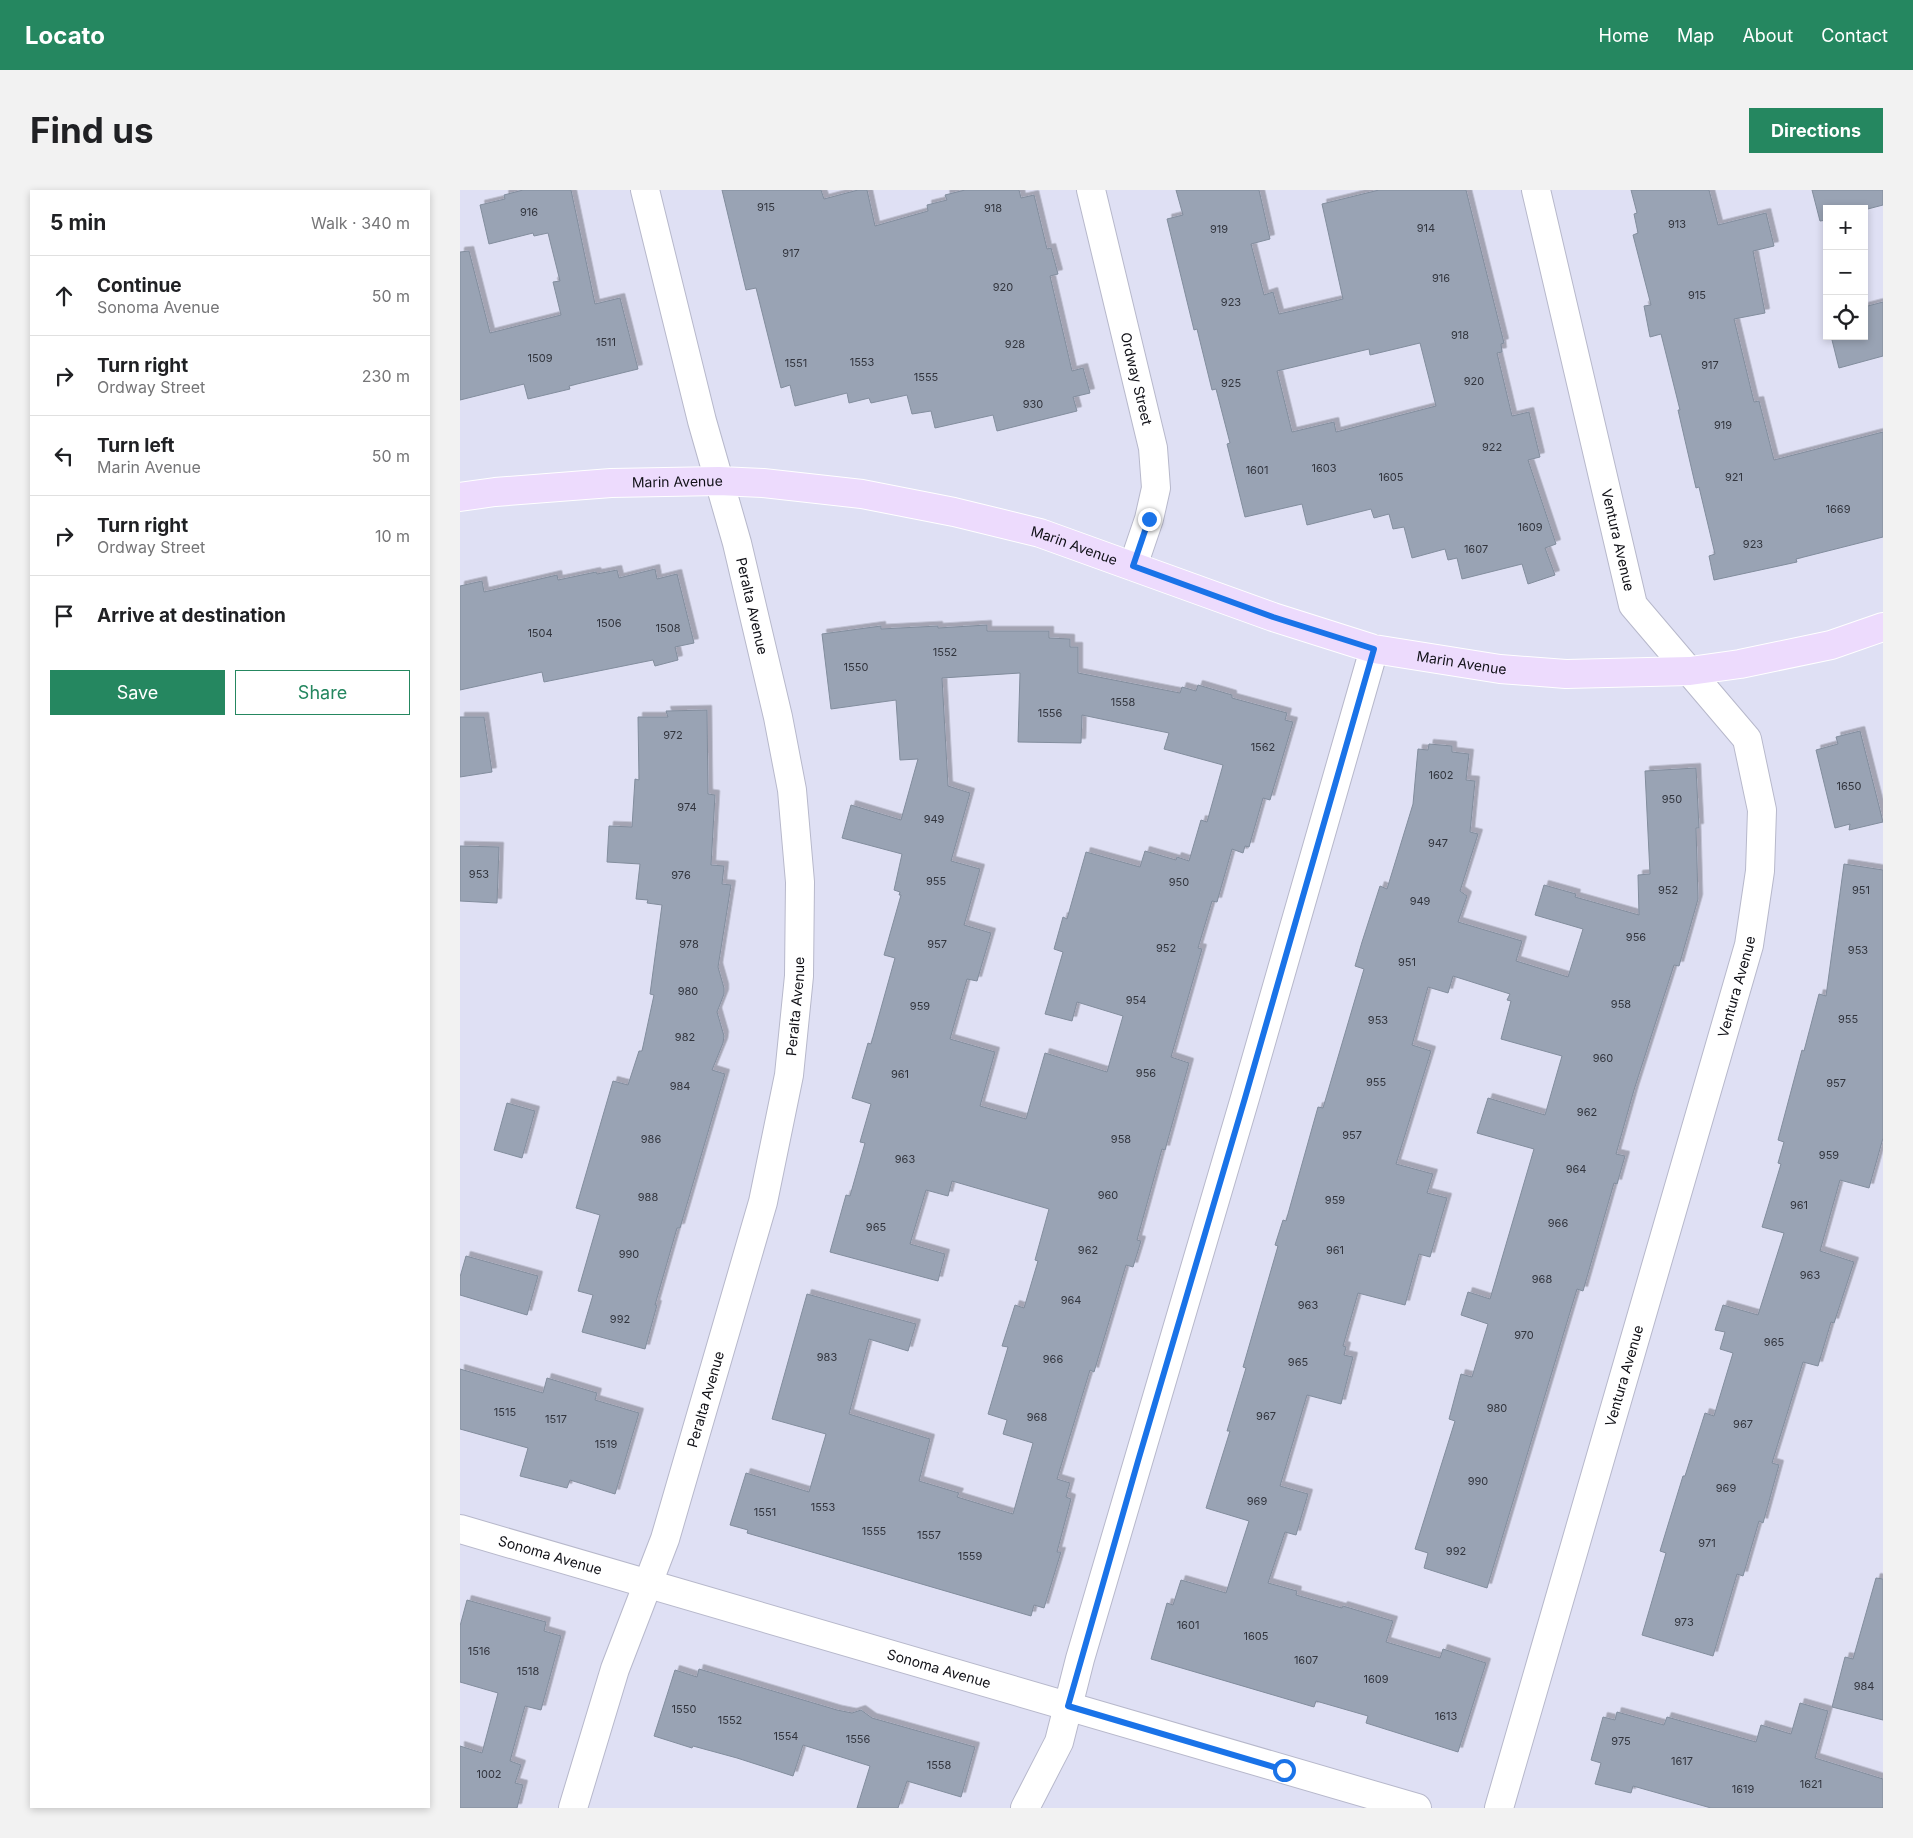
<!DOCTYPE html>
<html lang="en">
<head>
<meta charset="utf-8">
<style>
	body { margin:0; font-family:Inter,sans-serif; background:#f2f2f2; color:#202124 }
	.controls { position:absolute; right:15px; top:15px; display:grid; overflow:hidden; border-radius:0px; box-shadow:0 2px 8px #0003 }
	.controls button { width:45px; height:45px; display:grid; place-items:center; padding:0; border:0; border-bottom:1px solid #e0e0e0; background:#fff; color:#202124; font:25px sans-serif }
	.stop { position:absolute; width:15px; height:15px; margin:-11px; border:4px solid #1a73e8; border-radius:50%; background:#fff }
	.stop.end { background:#1a73e8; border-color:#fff; box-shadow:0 1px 5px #0008 }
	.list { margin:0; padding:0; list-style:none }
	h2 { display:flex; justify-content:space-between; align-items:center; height:65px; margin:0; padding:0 20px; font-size:21px }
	h2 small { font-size:16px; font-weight:400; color:#757577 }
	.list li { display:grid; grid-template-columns:32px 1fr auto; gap:15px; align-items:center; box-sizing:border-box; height:80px; padding:0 20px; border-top:1px solid #e0e0e0 }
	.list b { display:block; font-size:19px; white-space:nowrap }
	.list p { margin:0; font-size:16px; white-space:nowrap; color:#757577 }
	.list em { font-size:16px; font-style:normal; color:#757577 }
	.actions { display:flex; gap:10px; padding:15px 20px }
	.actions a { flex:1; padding:11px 0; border:1px solid #258760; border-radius:0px; text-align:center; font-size:18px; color:#258760 }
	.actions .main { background:#258760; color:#fff }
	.icon { flex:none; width:28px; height:28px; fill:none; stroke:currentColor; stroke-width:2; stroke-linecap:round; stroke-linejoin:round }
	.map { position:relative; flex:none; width:1423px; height:1618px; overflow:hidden; border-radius:0px }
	header { display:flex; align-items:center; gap:30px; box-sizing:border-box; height:70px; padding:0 25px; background:#258760; color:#fff }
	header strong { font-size:24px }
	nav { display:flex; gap:28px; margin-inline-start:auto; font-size:18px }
	.intro { display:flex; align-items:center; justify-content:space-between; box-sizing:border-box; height:120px; padding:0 30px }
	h1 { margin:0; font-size:35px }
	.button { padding:12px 22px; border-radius:0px; background:#258760; color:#fff; font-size:18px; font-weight:700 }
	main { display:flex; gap:30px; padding:0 30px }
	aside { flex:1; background:#fff; border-radius:0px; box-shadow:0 2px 8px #0003 }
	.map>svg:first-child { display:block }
	.building { fill:#99a3b4; stroke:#828d9d; fill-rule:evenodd; filter:url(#shadow) }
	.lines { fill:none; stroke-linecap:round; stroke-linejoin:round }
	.minor-casing { stroke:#b7b8cb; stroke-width:30 }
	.major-casing { stroke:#fff; stroke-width:30 }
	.minor { stroke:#fff; stroke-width:28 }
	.major { stroke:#eddbfd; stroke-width:28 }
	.route { stroke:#1a73e8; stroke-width:6 }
	.labels { text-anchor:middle; stroke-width:4; stroke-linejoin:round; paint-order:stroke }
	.number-label { font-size:11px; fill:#32353e }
	.street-label { font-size:14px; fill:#101016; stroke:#fff }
</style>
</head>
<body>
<header>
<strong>Locato</strong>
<nav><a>Home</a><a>Map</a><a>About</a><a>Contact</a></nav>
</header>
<div class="intro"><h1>Find us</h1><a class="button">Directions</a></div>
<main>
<aside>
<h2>5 min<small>Walk · 340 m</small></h2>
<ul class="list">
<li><svg class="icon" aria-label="ahead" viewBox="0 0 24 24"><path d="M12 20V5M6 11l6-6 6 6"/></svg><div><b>Continue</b><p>Sonoma Avenue</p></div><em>50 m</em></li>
<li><svg class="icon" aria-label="right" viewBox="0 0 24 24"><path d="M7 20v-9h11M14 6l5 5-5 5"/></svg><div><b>Turn right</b><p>Ordway Street</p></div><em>230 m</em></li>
<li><svg class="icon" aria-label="left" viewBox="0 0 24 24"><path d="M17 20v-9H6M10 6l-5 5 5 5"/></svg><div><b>Turn left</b><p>Marin Avenue</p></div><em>50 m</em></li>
<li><svg class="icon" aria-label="right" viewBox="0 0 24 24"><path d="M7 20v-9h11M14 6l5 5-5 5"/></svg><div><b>Turn right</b><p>Ordway Street</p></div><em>10 m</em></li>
<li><svg class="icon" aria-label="arrive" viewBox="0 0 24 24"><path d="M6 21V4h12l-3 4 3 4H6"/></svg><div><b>Arrive at destination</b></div></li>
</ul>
<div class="actions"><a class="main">Save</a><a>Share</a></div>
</aside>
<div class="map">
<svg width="1423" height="1618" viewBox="0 0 1423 1618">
	<defs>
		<filter id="shadow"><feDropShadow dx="4.5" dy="-4.5" stdDeviation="0" flood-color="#0004"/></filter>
	</defs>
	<rect width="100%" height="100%" fill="#dfe0f4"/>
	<path class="building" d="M 63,0 L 111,0 L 135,114 L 160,108 L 178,179 L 109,196 L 110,199 L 68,209 L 64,194 L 0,210 L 0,62 L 9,61 L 30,143 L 101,125 L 93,92 L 100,91 L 88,43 L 74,46 L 73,43 L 29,54 L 20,15 L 45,9 L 44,5 Z
		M 262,0 L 361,0 L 364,9 L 398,0 L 407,0 L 415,36 L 468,21 L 467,15 L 487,10 L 485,5 L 505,0 L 559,0 L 561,8 L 574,5 L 587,59 L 591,58 L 598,84 L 590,86 L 612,181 L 623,178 L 630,203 L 613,207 L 617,221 L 537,241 L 533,225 L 475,238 L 471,221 L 452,224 L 447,205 L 411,213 L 409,208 L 389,213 L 387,203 L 335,216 L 330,195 L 321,198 L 296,98 L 286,100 Z
		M 716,0 L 799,0 L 810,49 L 791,54 L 804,105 L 813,102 L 819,124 L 883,109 L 862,14 L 919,0 L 1006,0 L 1044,153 L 1041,154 L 1042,162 L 1037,163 L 1052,226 L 1069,222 L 1080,267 L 1068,270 L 1096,354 L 1085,358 L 1095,385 L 1068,394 L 1062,374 L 1002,389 L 997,368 L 988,370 L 985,359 L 952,368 L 944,337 L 933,339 L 929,324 L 914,328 L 911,319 L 847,335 L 842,314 L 785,327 L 767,254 L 770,253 L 756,199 L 752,200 L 737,139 L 734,140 L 707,29 L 723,25 ZM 960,153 L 976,216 L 876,242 L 874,232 L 832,242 L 817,181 L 909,159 L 910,165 Z
		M 1171,0 L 1249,0 L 1258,35 L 1306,23 L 1314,56 L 1293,61 L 1305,123 L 1274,129 L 1294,212 L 1299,211 L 1314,270 L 1423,242 L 1423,347 L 1336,369 L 1337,372 L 1254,390 L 1249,366 L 1255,364 L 1239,297 L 1236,298 L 1218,220 L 1220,220 L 1201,144 L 1190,147 L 1184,116 L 1191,115 L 1173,45 L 1178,43 L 1174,24 L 1177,23 Z
		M 1352,0 L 1423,0 L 1423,15 L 1404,20 L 1367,19 L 1367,30 L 1360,31 Z
		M 1423,112 L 1423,166 L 1379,178 L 1371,146 L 1404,146 L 1404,117 Z
		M 195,379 L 197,389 L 217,384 L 234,453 L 215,457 L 218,470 L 195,476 L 193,470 L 84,492 L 82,482 L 0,500 L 0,396 L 22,391 L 24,402 L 97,385 L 98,390 L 136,382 L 137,384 L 157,380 L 159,388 Z
		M 527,435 L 527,441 L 589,441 L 589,448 L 610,449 L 610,457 L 618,457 L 618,483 L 720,503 L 722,497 L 736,501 L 738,495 L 772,505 L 772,508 L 827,523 L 825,530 L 833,532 L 810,610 L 803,608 L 789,657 L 785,656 L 783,663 L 772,659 L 757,712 L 752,711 L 738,758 L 742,759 L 711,867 L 729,873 L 705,960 L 702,959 L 677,1050 L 681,1051 L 673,1077 L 666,1075 L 634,1182 L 630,1180 L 597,1289 L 610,1293 L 606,1307 L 611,1309 L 597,1362 L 601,1362 L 584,1418 L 574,1415 L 571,1426 L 287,1343 L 288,1340 L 270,1335 L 286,1283 L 349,1302 L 366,1244 L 312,1229 L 347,1104 L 456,1134 L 448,1161 L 409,1149 L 389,1224 L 470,1249 L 459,1291 L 499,1303 L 497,1307 L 553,1324 L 573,1253 L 543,1244 L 547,1230 L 528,1224 L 548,1157 L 542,1156 L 555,1115 L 564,1118 L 578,1071 L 575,1070 L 589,1019 L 492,991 L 488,1006 L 466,1000 L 450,1054 L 485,1064 L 478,1091 L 370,1062 L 386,1005 L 390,1006 L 405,953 L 400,952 L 411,914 L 392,908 L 408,853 L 411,854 L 435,768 L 424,765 L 441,705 L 439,705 L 440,702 L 434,700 L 442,664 L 382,648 L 391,615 L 441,630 L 458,569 L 440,570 L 436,510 L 371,519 L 362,444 L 421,436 L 421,439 L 478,436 L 478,438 ZM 560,483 L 558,552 L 621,553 L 622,525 L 709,543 L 704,559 L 763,575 L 747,632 L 741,630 L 729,671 L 717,667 L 716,670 L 685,661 L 680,677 L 626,662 L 607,729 L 603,727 L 594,759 L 603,762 L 585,824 L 612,831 L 617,812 L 663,826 L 647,882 L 585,863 L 566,929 L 520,916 L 535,862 L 490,849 L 507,789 L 517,791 L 531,743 L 504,735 L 520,679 L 491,671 L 510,603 L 488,596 L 482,488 Z
		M 247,520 L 248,604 L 255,605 L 251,675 L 264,676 L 262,694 L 271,695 L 258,777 L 264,798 L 264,804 L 257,822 L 264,846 L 263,853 L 252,880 L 265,884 L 220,1038 L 217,1038 L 195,1115 L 197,1115 L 185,1159 L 122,1142 L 133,1105 L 118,1101 L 140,1025 L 116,1018 L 153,891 L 168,895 L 179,861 L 182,861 L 194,805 L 190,804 L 202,715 L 187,713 L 188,710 L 176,709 L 180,674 L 147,672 L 149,636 L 172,637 L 175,589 L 179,590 L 178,527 L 208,527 L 206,521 Z
		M 0,527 L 24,527 L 32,582 L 0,587 Z
		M 1400,541 L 1423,632 L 1389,640 L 1390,634 L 1375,638 L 1356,560 L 1378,554 L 1376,547 Z
		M 969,554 L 992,556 L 992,562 L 1009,564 L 1006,590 L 1015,591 L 1010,642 L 1018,644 L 1000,701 L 1007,706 L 998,732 L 1062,751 L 1056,771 L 1108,787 L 1123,739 L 1075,725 L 1084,695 L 1116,704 L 1115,707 L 1179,725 L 1178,685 L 1190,684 L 1185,581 L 1236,578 L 1239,638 L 1236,638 L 1238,709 L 1219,776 L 1214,775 L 1174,900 L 1156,964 L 1165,966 L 1157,994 L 1154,993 L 1123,1101 L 1117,1099 L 1027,1398 L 964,1378 L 968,1363 L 955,1359 L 995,1231 L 989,1229 L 1001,1184 L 1012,1187 L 1028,1134 L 1001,1125 L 1008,1102 L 1030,1109 L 1074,959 L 1017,943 L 1028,908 L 1085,925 L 1102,866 L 1041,849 L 1051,811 L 1047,810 L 1050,804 L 993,786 L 988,803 L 968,797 L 952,855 L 971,861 L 936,974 L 973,984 L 967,1003 L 987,1008 L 970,1067 L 959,1064 L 945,1115 L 898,1103 L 883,1156 L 886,1157 L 884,1165 L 893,1167 L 881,1214 L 847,1205 L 820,1296 L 848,1304 L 836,1345 L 825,1342 L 808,1393 L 837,1401 L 836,1405 L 882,1418 L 883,1416 L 933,1431 L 926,1452 L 980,1468 L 983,1459 L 1026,1473 L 998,1562 L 906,1533 L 908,1526 L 856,1511 L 854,1517 L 691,1469 L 707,1413 L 713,1415 L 721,1390 L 766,1403 L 789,1331 L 746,1318 L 770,1241 L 767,1241 L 786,1178 L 783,1177 L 818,1056 L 815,1055 L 823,1030 L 826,1031 L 858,917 L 863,918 L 904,779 L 895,776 L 902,752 L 920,696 L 927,699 L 953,614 L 958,559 L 968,560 Z
		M 0,656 L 39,657 L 37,713 L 0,711 Z
		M 1384,674 L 1423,680 L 1423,948 L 1409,998 L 1380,990 L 1360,1061 L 1394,1072 L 1374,1133 L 1371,1132 L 1358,1176 L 1343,1172 L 1312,1273 L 1319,1275 L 1303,1333 L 1299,1331 L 1283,1386 L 1277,1384 L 1253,1466 L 1182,1445 L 1206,1363 L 1200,1361 L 1223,1286 L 1225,1286 L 1245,1223 L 1254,1226 L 1273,1163 L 1260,1159 L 1265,1142 L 1255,1140 L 1263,1115 L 1298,1125 L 1324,1043 L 1302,1037 L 1321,974 L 1318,973 L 1324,952 L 1318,950 L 1342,860 L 1344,861 L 1359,804 L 1366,806 Z
		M 47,913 L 75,921 L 62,968 L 34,960 Z
		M 6,1066 L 78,1086 L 67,1125 L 0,1105 L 0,1087 Z
		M 0,1179 L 83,1203 L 87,1188 L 137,1203 L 135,1210 L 179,1223 L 155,1304 L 110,1290 L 107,1298 L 60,1286 L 68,1258 L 0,1239 Z
		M 1416,1388 L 1423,1389 L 1423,1530 L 1372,1517 L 1385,1467 L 1393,1469 Z
		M 7,1410 L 86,1432 L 84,1441 L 101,1446 L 81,1520 L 65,1516 L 50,1571 L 61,1575 L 55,1593 L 63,1595 L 57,1618 L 0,1618 L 0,1556 L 22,1563 L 38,1503 L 0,1492 L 0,1436 Z
		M 239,1479 L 377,1520 L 392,1523 L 401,1520 L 412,1528 L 515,1557 L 501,1607 L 447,1591 L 438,1618 L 397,1618 L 410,1576 L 343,1555 L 333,1586 L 277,1568 L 233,1556 L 232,1558 L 194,1546 L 215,1480 L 237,1487 Z
		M 1340,1513 L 1368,1521 L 1355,1568 L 1423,1589 L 1423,1618 L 1251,1618 L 1173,1596 L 1171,1603 L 1135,1594 L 1141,1573 L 1131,1570 L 1143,1527 L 1155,1530 L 1157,1522 L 1204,1535 L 1207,1527 L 1296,1552 L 1301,1535 L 1331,1544 Z"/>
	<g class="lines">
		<g class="minor-casing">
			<g id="minor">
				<path id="s1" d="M 631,0 L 693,258 L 696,298 L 689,329 L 673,376"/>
				<path id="s2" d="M 0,1339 L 957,1618"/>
				<path id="s3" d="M 113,1618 L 155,1479 L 205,1349 L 303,1012 L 329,885 L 339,786 L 340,692 L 332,600 L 318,527 L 277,353 L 242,231 L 185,0"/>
				<path d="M 565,1618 L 599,1552 L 620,1469 L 785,908 L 914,459"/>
				<path id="s4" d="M 1039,1618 L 1289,755 L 1300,681 L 1302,620 L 1287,549 L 1173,415 L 1076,0"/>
			</g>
		</g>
		<g class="major-casing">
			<g id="major">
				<path id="s5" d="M 0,307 L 35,302 L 151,293 L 259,291 L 303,293 L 402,304 L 494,322 L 580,343 L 813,427 L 914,459 L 1040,479 L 1106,484 L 1230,481 L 1280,474 L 1371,455 L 1423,437"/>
			</g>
		</g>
		<use href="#minor" class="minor"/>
		<use href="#major" class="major"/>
	</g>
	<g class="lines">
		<path class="route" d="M 689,329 L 673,376 L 813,427 L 914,459 L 785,908 L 678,1271 L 608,1516 L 824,1580"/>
	</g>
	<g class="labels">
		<g class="number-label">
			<text x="306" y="21">915</text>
			<text x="533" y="22">918</text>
			<text x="69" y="26">916</text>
			<text x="1217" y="38">913</text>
			<text x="966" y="42">914</text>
			<text x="759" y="43">919</text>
			<text x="331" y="67">917</text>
			<text x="981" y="92">916</text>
			<text x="543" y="101">920</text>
			<text x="1237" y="109">915</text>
			<text x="771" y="116">923</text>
			<text x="1000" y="149">918</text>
			<text x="146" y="156">1511</text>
			<text x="555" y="158">928</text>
			<text x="80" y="172">1509</text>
			<text x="402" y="176">1553</text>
			<text x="336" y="177">1551</text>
			<text x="1250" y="179">917</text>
			<text x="466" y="191">1555</text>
			<text x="1014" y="195">920</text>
			<text x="771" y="197">925</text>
			<text x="573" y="218">930</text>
			<text x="1263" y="239">919</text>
			<text x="1032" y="261">922</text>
			<text x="864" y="282">1603</text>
			<text x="797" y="284">1601</text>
			<text x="931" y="291">1605</text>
			<text x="1274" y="291">921</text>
			<text x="1378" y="323">1669</text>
			<text x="1070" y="341">1609</text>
			<text x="1293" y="358">923</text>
			<text x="1016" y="363">1607</text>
			<text x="149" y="437">1506</text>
			<text x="208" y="442">1508</text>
			<text x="80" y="447">1504</text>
			<text x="485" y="466">1552</text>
			<text x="396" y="481">1550</text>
			<text x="663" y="516">1558</text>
			<text x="590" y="527">1556</text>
			<text x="213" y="549">972</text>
			<text x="803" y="561">1562</text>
			<text x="981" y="589">1602</text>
			<text x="1389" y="600">1650</text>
			<text x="1212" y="613">950</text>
			<text x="227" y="621">974</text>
			<text x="474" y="633">949</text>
			<text x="978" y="657">947</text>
			<text x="19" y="688">953</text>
			<text x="221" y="689">976</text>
			<text x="476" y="695">955</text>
			<text x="719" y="696">950</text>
			<text x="1208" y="704">952</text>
			<text x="1401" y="704">951</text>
			<text x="960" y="715">949</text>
			<text x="1176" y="751">956</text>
			<text x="229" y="758">978</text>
			<text x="477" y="758">957</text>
			<text x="706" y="762">952</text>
			<text x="1398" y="764">953</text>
			<text x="947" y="776">951</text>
			<text x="228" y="805">980</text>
			<text x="676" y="814">954</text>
			<text x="1161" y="818">958</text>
			<text x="460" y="820">959</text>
			<text x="1388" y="833">955</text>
			<text x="918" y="834">953</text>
			<text x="225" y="851">982</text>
			<text x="1143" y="872">960</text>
			<text x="686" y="887">956</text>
			<text x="440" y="888">961</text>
			<text x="916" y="896">955</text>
			<text x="1376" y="897">957</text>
			<text x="220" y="900">984</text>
			<text x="1127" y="926">962</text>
			<text x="892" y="949">957</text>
			<text x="191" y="953">986</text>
			<text x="661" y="953">958</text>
			<text x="1369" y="969">959</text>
			<text x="445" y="973">963</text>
			<text x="1116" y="983">964</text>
			<text x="648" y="1009">960</text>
			<text x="188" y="1011">988</text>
			<text x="875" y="1014">959</text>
			<text x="1339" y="1019">961</text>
			<text x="1098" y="1037">966</text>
			<text x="416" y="1041">965</text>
			<text x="628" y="1064">962</text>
			<text x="875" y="1064">961</text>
			<text x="169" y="1068">990</text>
			<text x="1350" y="1089">963</text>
			<text x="1082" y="1093">968</text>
			<text x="611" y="1114">964</text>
			<text x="848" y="1119">963</text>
			<text x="160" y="1133">992</text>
			<text x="1064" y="1149">970</text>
			<text x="1314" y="1156">965</text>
			<text x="367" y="1171">983</text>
			<text x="593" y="1173">966</text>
			<text x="838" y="1176">965</text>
			<text x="1037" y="1222">980</text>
			<text x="45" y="1226">1515</text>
			<text x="806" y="1230">967</text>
			<text x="577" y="1231">968</text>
			<text x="96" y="1233">1517</text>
			<text x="1283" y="1238">967</text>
			<text x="146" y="1258">1519</text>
			<text x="1018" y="1295">990</text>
			<text x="1266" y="1302">969</text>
			<text x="797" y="1315">969</text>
			<text x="363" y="1321">1553</text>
			<text x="305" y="1326">1551</text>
			<text x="414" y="1345">1555</text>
			<text x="469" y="1349">1557</text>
			<text x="1247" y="1357">971</text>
			<text x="996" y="1365">992</text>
			<text x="510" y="1370">1559</text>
			<text x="1224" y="1436">973</text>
			<text x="728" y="1439">1601</text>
			<text x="796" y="1450">1605</text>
			<text x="19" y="1465">1516</text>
			<text x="846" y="1474">1607</text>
			<text x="68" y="1485">1518</text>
			<text x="916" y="1493">1609</text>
			<text x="1404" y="1500">984</text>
			<text x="224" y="1523">1550</text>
			<text x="986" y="1530">1613</text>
			<text x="270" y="1534">1552</text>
			<text x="326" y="1550">1554</text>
			<text x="398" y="1553">1556</text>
			<text x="1161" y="1555">975</text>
			<text x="1222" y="1575">1617</text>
			<text x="479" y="1579">1558</text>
			<text x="29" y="1588">1002</text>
			<text x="1351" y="1598">1621</text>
			<text x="1283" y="1603">1619</text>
		</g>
		<g class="street-label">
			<text dy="5" stroke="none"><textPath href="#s1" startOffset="194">Ordway Street</textPath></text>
			<text dy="5" stroke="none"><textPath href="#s5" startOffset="218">Marin Avenue</textPath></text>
			<text transform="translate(1158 350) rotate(77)" y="5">Ventura Avenue</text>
			<text dy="5" stroke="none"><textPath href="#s5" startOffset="622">Marin Avenue</textPath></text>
			<text transform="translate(292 416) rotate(77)" y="5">Peralta Avenue</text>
			<text dy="5" stroke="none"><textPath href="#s5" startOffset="1028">Marin Avenue</textPath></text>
			<text dy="5" stroke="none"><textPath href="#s4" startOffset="855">Ventura Avenue</textPath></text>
			<text dy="5" stroke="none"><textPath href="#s3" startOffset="834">Peralta Avenue</textPath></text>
			<text dy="5" stroke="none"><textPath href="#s4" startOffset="450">Ventura Avenue</textPath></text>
			<text dy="5" stroke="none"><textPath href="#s3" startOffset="430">Peralta Avenue</textPath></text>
			<text dy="5" stroke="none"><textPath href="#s2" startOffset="94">Sonoma Avenue</textPath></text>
			<text dy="5" stroke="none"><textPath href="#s2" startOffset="499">Sonoma Avenue</textPath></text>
		</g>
	</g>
</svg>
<div class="controls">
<button>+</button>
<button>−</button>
<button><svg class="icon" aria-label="locate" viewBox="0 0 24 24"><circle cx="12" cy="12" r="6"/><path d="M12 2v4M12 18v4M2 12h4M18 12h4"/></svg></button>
</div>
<div class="stop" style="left:824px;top:1580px"></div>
<div class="stop end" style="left:689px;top:329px"></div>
</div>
</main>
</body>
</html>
